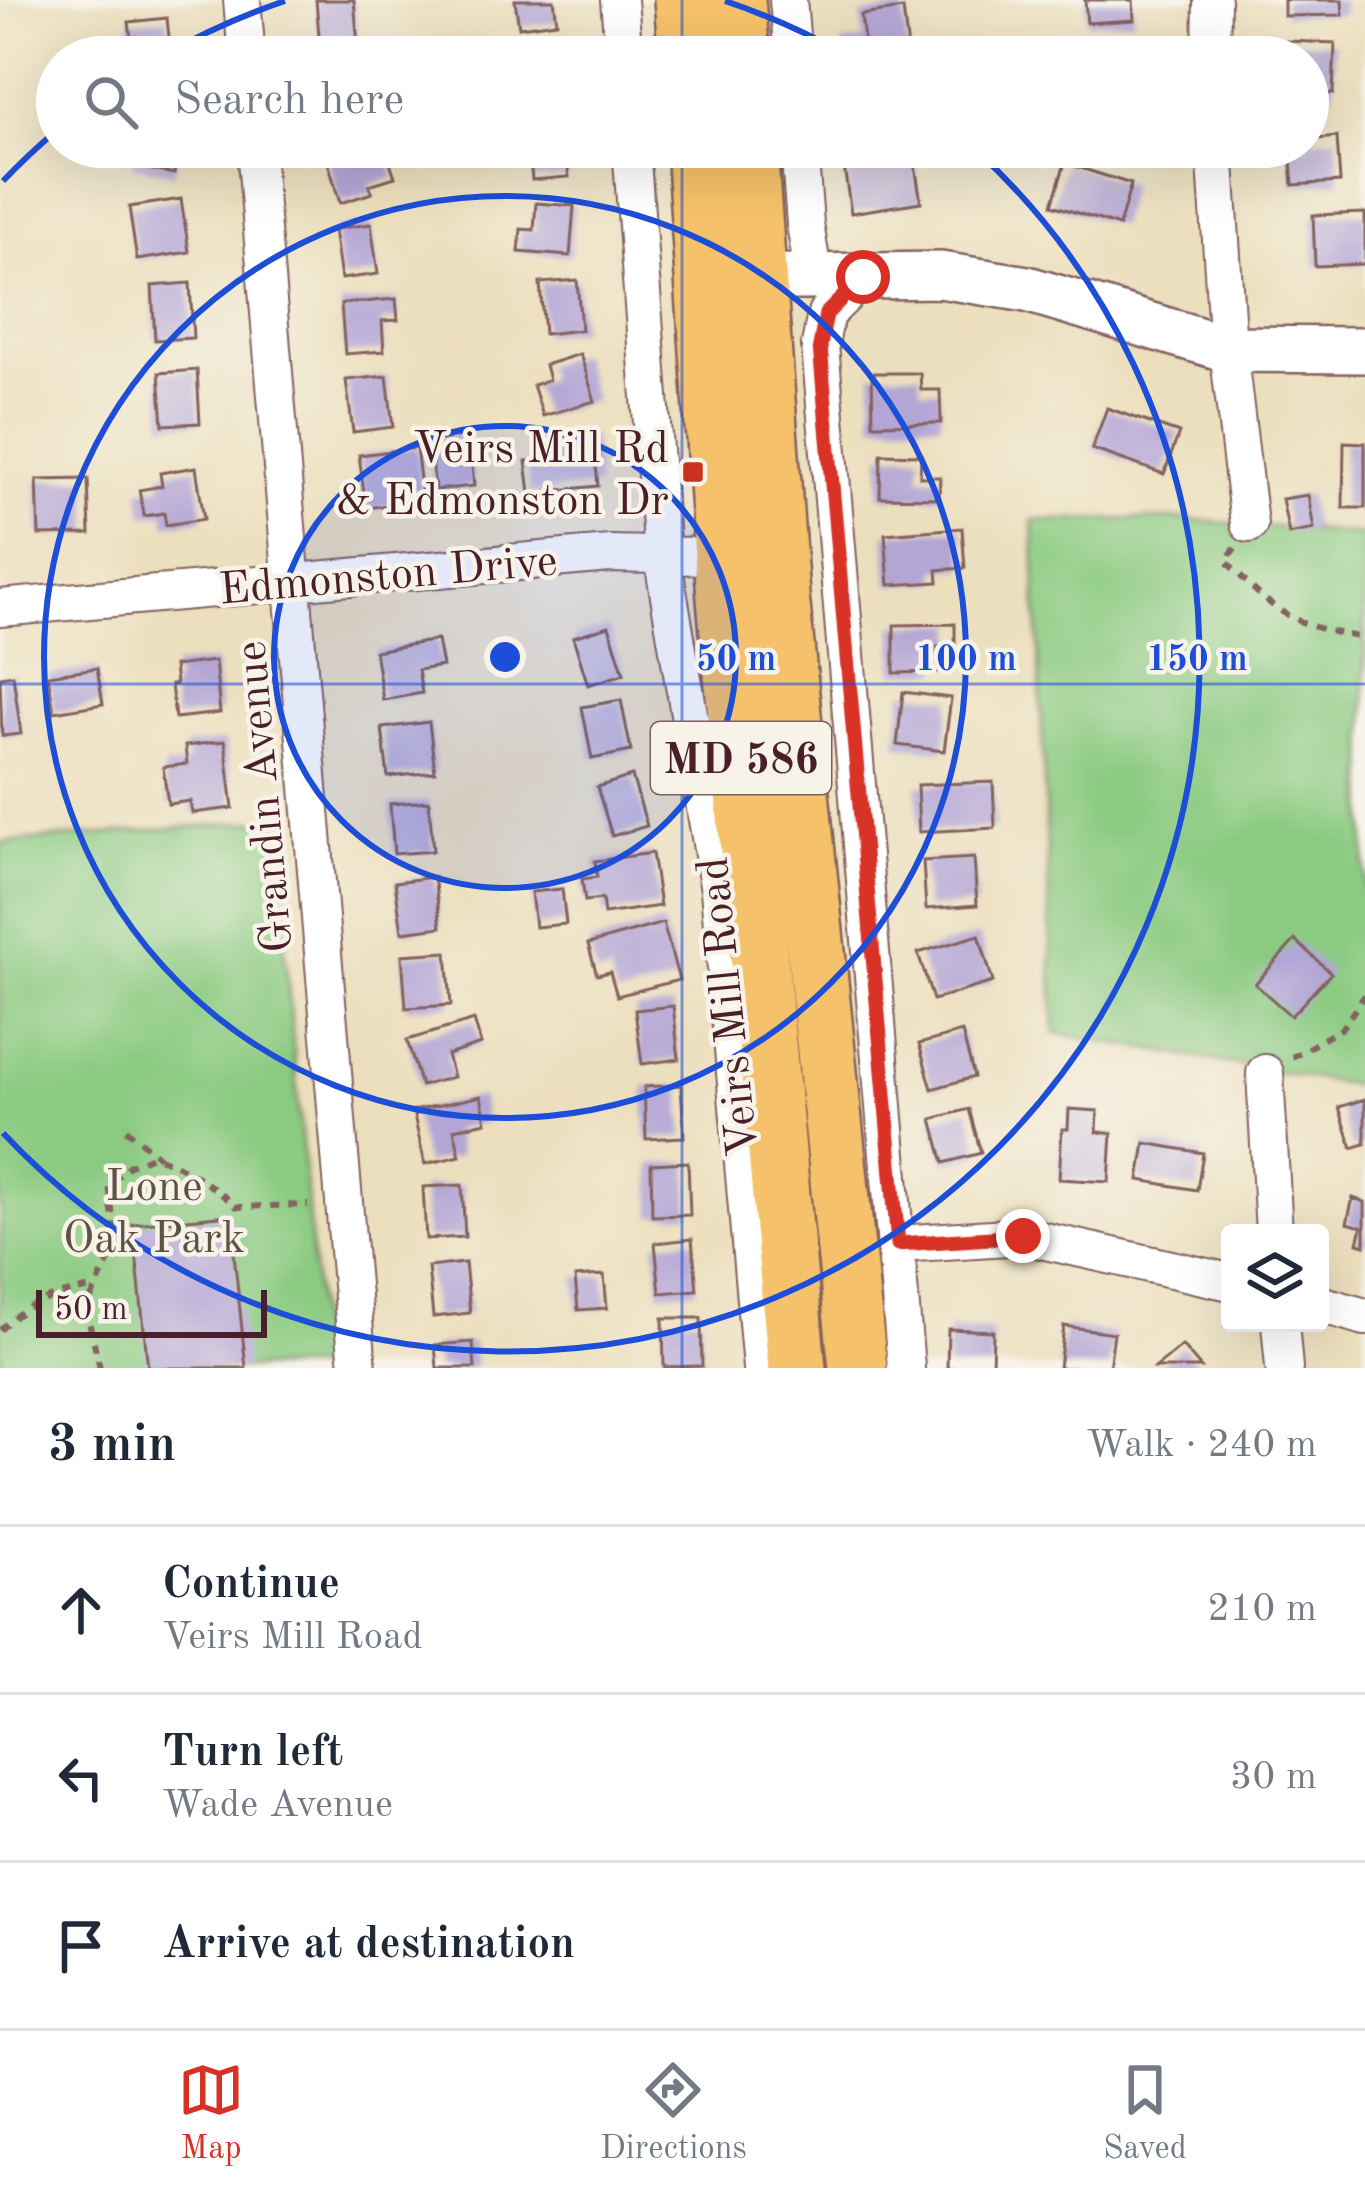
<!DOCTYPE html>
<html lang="en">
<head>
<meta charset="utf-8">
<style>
	body { margin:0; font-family:"Old Standard TT",serif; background:#f6f6f7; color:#1f2937 }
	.controls { position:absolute; right:36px; bottom:36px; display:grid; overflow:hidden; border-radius:12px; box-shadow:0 12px 48px #0002 }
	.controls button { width:108px; height:108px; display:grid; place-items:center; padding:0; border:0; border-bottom:3px solid #e0e1e3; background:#fff; color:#1f2937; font:60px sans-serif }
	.scale { position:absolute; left:36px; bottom:30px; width:231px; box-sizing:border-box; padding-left:12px; border:6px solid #4a1f2b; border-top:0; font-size:33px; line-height:42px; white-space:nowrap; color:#4a1f2b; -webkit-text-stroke:9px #f7f3e8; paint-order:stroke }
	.stop { position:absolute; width:36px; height:36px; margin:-27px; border:9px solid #d93025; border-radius:50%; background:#fff }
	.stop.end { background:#d93025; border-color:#fff; box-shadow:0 3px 12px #0008 }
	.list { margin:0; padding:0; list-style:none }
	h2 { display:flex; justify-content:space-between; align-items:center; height:156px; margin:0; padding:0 48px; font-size:51px }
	h2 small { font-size:39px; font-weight:400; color:#747a83 }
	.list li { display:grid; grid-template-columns:78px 1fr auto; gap:36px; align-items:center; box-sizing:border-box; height:168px; padding:0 48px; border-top:3px solid #e0e1e3 }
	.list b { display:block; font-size:45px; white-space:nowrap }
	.list p { margin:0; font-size:39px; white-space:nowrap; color:#747a83 }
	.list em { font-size:39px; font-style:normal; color:#747a83 }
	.icon { flex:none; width:66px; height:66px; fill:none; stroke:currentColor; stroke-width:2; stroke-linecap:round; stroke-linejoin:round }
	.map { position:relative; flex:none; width:1365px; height:1368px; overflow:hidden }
	.search { position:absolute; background:#fff; box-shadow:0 12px 48px #0002; left:36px; right:36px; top:36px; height:132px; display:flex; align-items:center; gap:30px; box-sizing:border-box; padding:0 42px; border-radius:66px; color:#747a83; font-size:45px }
	.sheet { height:660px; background:#fff }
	nav { display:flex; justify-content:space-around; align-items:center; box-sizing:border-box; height:168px; border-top:3px solid #e0e1e3; background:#fff; font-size:33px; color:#747a83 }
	nav a { display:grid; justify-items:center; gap:6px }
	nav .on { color:#d93025 }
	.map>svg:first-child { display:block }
	.park { fill:#8aca81; stroke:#6a7456; stroke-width:3 }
	.building { fill:#b3a6d5 }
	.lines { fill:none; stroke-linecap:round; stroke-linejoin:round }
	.minor-casing { stroke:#83625e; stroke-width:40 }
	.tertiary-casing { stroke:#83625e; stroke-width:50 }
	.primary-casing { stroke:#83625e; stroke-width:62 }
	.path { stroke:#83625e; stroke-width:6; stroke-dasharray:9 9; stroke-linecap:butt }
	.minor { stroke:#fff; stroke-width:36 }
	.tertiary { stroke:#fff; stroke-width:45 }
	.primary { stroke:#f5c16b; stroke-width:57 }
	.route { stroke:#d93025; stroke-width:15 }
	.grid { fill:none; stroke:#1d4ed8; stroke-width:3; stroke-opacity:0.55 }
	.ring { fill:none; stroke:#1d4ed8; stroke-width:6 }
	.poi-dot { fill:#c8321e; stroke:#f7f3e8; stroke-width:4.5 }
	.labels { text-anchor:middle; stroke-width:9; stroke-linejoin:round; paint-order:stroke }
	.shield { fill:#f7f3e8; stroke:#7e5f64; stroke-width:3 }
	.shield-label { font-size:42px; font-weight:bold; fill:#4a1f2b }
	.poi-label { font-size:45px; fill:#4a1f2b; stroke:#f7f3e8; text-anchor:end }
	.street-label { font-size:45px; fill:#4a1f2b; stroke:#f7f3e8 }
	.park-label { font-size:45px; fill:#5d5245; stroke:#f7f3e8 }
	.centre { fill:#1d4ed8; stroke:#f7f3e8; stroke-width:6 }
	.ring-label { font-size:36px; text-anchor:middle; font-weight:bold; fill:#1d4ed8; stroke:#f7f3e8; stroke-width:9; stroke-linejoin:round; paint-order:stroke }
</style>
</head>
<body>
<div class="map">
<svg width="1365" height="1368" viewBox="0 0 1365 1368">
	<rect width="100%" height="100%" fill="#f7f3e8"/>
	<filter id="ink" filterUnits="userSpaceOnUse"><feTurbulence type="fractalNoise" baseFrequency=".00833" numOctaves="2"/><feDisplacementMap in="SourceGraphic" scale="24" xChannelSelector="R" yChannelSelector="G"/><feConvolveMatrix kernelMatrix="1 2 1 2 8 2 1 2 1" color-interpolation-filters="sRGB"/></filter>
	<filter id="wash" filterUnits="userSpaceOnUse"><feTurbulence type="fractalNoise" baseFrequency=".004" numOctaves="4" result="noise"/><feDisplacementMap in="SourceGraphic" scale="48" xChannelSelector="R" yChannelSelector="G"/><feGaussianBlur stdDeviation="2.7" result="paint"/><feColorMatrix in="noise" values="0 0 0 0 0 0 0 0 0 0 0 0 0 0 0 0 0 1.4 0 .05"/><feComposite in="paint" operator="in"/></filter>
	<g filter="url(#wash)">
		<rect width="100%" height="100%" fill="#ecdfbd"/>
		<path class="park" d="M 1183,519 L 1365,535 L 1365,1087 L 1055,1033 L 1033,520 Z
			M 282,819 L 276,851 L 322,1368 L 0,1368 L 0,843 Z"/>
		<g id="blocks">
			<path class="building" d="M 316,0 L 354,0 L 358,44 L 320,47 Z
				M 515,0 L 554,0 L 557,22 L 519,27 Z
				M 1085,0 L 1133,0 L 1134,20 L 1087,23 Z
				M 1284,0 L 1342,0 L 1343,15 L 1284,16 Z
				M 903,9 L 909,57 L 843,57 L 841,43 L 864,40 L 861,15 Z
				M 167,18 L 171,57 L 133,57 L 129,22 Z
				M 1286,41 L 1335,43 L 1333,94 L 1308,93 L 1308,57 L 1285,57 Z
				M 558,49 L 559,57 L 521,57 L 520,52 Z
				M 1337,137 L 1340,182 L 1293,185 L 1290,147 L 1308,147 L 1308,140 Z
				M 136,147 L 179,147 L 174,174 L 132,166 Z
				M 340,147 L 385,147 L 395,177 L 369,185 L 372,193 L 340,203 L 325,152 Z
				M 529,147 L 566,147 L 569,177 L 532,180 Z
				M 841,147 L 912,147 L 921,202 L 851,213 Z
				M 1065,163 L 1131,184 L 1119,226 L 1052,205 Z
				M 181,199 L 189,252 L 137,260 L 129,207 Z
				M 536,203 L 574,206 L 570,256 L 519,252 L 521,229 L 534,230 Z
				M 1365,213 L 1365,264 L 1315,266 L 1313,215 Z
				M 371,224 L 378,274 L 341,279 L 334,229 Z
				M 577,280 L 581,330 L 544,334 L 540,283 Z
				M 190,283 L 193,338 L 155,340 L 152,286 Z
				M 396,299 L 398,320 L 382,321 L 384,351 L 345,354 L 341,304 Z
				M 580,354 L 595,401 L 543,416 L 533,385 L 549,380 L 545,365 Z
				M 197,370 L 200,423 L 163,425 L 159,373 Z
				M 872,373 L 920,373 L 921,390 L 940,390 L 941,423 L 873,424 Z
				M 387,376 L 393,427 L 353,432 L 346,380 Z
				M 1107,408 L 1179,433 L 1164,474 L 1092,449 Z
				M 593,435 L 598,486 L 530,493 L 526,461 L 552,458 L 550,440 Z
				M 469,436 L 474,486 L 435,490 L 430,441 Z
				M 1344,442 L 1365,443 L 1365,508 L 1343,508 Z
				M 416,448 L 423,501 L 366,508 L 359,455 Z
				M 881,454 L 921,455 L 920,477 L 940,477 L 939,498 L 880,497 Z
				M 196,467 L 204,519 L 166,525 L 164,513 L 144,516 L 139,490 L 162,486 L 160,473 Z
				M 88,479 L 90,534 L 39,535 L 37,480 Z
				M 1308,495 L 1314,529 L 1289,534 L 1282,499 Z
				M 962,528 L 965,568 L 937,570 L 938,582 L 889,585 L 885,534 Z
				M 955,624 L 955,646 L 938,647 L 938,672 L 894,673 L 894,625 Z
				M 609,626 L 624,674 L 588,685 L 573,637 Z
				M 437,640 L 442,666 L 418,670 L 422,693 L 383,700 L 375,651 Z
				M 215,661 L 220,713 L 175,718 L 171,685 L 176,684 L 174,666 Z
				M 97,668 L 103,704 L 54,712 L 48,675 Z
				M 13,675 L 21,734 L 2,736 L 0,677 Z
				M 903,692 L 951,698 L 944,751 L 897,745 Z
				M 621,700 L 631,751 L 592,759 L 582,707 Z
				M 429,722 L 435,772 L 388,777 L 382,728 Z
				M 225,741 L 233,808 L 192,813 L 190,801 L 168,804 L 163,767 L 187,764 L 185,746 Z
				M 632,776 L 647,826 L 612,836 L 597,787 Z
				M 993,782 L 995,828 L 919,832 L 917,785 Z
				M 429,801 L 433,851 L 394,854 L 390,804 Z
				M 652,853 L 660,906 L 604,914 L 602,899 L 585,901 L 582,879 L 597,877 L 595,861 Z
				M 974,858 L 977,905 L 926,909 L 923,861 Z
				M 434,877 L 441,927 L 402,932 L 395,882 Z
				M 562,889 L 566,924 L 535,927 L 531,892 Z
				M 663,923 L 679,980 L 617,996 L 610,972 L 597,975 L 588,944 Z
				M 979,935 L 993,982 L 933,1000 L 918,953 Z
				M 1295,940 L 1331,973 L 1291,1016 L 1255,984 Z
				M 447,952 L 451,1005 L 406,1008 L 402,955 Z
				M 673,1006 L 679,1059 L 642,1064 L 635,1010 Z
				M 474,1020 L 481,1044 L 447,1055 L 453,1077 L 421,1086 L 407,1040 Z
				M 962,1032 L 974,1077 L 932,1089 L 919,1044 Z
				M 681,1085 L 684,1137 L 646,1139 L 644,1087 Z
				M 481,1096 L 486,1122 L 454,1129 L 460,1156 L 425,1164 L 413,1111 Z
				M 1365,1099 L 1365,1144 L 1352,1148 L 1339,1107 Z
				M 969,1109 L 981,1153 L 944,1163 L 932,1119 Z
				M 1069,1109 L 1098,1111 L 1097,1132 L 1112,1133 L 1109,1182 L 1059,1179 L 1062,1129 L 1068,1129 Z
				M 1145,1143 L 1203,1153 L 1197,1190 L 1139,1180 Z
				M 688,1162 L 690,1215 L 652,1216 L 651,1164 Z
				M 462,1185 L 465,1237 L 426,1239 L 423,1187 Z
				M 1353,1198 L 1365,1202 L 1365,1245 L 1358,1243 L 1362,1227 L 1347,1223 Z
				M 230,1215 L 246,1368 L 148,1368 L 133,1224 Z
				M 692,1239 L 697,1290 L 660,1293 L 655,1243 Z
				M 465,1263 L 470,1313 L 433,1317 L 428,1267 Z
				M 604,1275 L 607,1308 L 578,1310 L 575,1277 Z
				M 663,1318 L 701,1318 L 702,1366 L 664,1367 Z
				M 1064,1326 L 1114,1333 L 1109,1368 L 1059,1368 Z
				M 948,1329 L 993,1331 L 992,1368 L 947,1368 Z
				M 473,1342 L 475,1368 L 437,1368 L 435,1345 Z
				M 1182,1346 L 1201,1368 L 1155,1368 Z"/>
		</g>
	</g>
	<g filter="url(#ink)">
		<use href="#blocks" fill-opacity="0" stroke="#83625e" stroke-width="3"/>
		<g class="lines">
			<g class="minor-casing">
				<path id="minor" d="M 242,0 L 247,57
					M 619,0 L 624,57
					M 788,0 L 793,57
					M 1211,57 L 1212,0
					M 255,147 L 358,1368
					M 631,147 L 662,555 L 719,890 L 761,1368
					M 799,147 L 805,224 L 814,279
					M 1215,147 L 1228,349 L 1249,524
					M 863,277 L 826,314 L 820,345 L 906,1368
					M 0,608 L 610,554 L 744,557
					M 1265,1073 L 1274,1233
					M 898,1244 L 1023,1236 L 1230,1282
					M 1320,1304 L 1365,1317
					M 1280,1323 L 1284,1368"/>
			</g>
			<g class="tertiary-casing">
				<path id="tertiary" d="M 724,278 L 940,275 L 1027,289 L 1228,349 L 1365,350"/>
			</g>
			<g class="primary-casing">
				<path id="primary" d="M 683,0 L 688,57
					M 736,0 L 741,57
					M 695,147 L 726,599 L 797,1368
					M 748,147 L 780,595 L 858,1368"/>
			</g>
			<path class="path" d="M 1235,548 L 1226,561 C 1274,613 1295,627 1365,638
				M 1292,1057 L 1341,1029 L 1365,995
				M 126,1129 L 159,1157
				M 0,1330 C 28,1301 58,1294 96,1287
				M 100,1368 L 86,1309 L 116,1245 L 109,1184 L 130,1165 L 152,1156 C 186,1166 210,1184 237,1207 L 308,1205"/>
			<use href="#minor" class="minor"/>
			<use href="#tertiary" class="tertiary"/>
			<use href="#primary" class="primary"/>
		</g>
	</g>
	<g class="lines" filter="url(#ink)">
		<path class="route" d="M 863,277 L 826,314 L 820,346 L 898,1244 L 1023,1236"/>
	</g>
	<path class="grid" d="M 682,0 L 682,57M 682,147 L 682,1368M 0,684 L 1365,684"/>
	<circle cx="505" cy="657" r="231" fill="#1d4ed8" fill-opacity=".12"/>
	<g class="ring">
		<circle cx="505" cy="657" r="231"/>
		<circle cx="505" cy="657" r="461"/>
		<path d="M3 181A692 692 0 0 1 56 131M164 55A692 692 0 0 1 285 1M725 1A692 692 0 0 1 846 55M977 151A692 692 0 1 1 3 1133"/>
	</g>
	<rect class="poi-dot" x="681" y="460" width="24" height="24" rx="6"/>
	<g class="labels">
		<rect class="shield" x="651" y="722" width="180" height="72" rx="9"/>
		<g class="shield-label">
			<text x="741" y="773">MD 586</text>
		</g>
		<g class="poi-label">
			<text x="669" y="462">Veirs Mill Rd<tspan x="669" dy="52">&amp; Edmonston Dr</tspan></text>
		</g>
		<g class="street-label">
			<text transform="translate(388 573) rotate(-5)" y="16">Edmonston Drive</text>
			<text transform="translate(262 797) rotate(-95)" y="16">Grandin Avenue</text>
			<text transform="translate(726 1007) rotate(-96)" y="16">Veirs Mill Road</text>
		</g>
		<g class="park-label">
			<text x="154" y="1200">Lone<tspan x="154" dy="52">Oak Park</tspan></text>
		</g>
	</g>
	<circle cx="505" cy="657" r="18" class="centre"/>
	<g class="ring-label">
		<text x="736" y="670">50 m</text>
		<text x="966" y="670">100 m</text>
		<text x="1197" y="670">150 m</text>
	</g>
</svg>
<div class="controls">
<button><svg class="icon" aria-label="layers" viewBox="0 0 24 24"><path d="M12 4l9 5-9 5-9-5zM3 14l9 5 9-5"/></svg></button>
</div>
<div class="scale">50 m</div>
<div class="stop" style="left:863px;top:277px"></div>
<div class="stop end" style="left:1023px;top:1236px"></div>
<div class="search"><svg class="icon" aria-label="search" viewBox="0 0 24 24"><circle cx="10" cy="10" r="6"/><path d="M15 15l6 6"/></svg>Search here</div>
</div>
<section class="sheet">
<h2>3 min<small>Walk · 240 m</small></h2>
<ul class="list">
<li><svg class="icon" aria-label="ahead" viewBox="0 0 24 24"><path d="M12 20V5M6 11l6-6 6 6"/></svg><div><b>Continue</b><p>Veirs Mill Road</p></div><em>210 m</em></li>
<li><svg class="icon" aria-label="left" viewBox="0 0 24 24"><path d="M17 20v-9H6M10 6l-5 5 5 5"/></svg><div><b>Turn left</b><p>Wade Avenue</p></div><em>30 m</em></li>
<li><svg class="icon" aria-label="arrive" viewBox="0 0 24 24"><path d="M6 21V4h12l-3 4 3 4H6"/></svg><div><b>Arrive at destination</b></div></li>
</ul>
</section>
<nav>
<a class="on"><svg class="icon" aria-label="map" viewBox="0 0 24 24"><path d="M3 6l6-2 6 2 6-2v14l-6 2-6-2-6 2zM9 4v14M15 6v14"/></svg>Map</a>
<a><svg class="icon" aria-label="directions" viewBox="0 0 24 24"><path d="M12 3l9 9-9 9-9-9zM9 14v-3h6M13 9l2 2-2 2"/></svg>Directions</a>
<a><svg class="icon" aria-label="saved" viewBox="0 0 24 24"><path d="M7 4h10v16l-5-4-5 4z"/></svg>Saved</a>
</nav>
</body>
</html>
